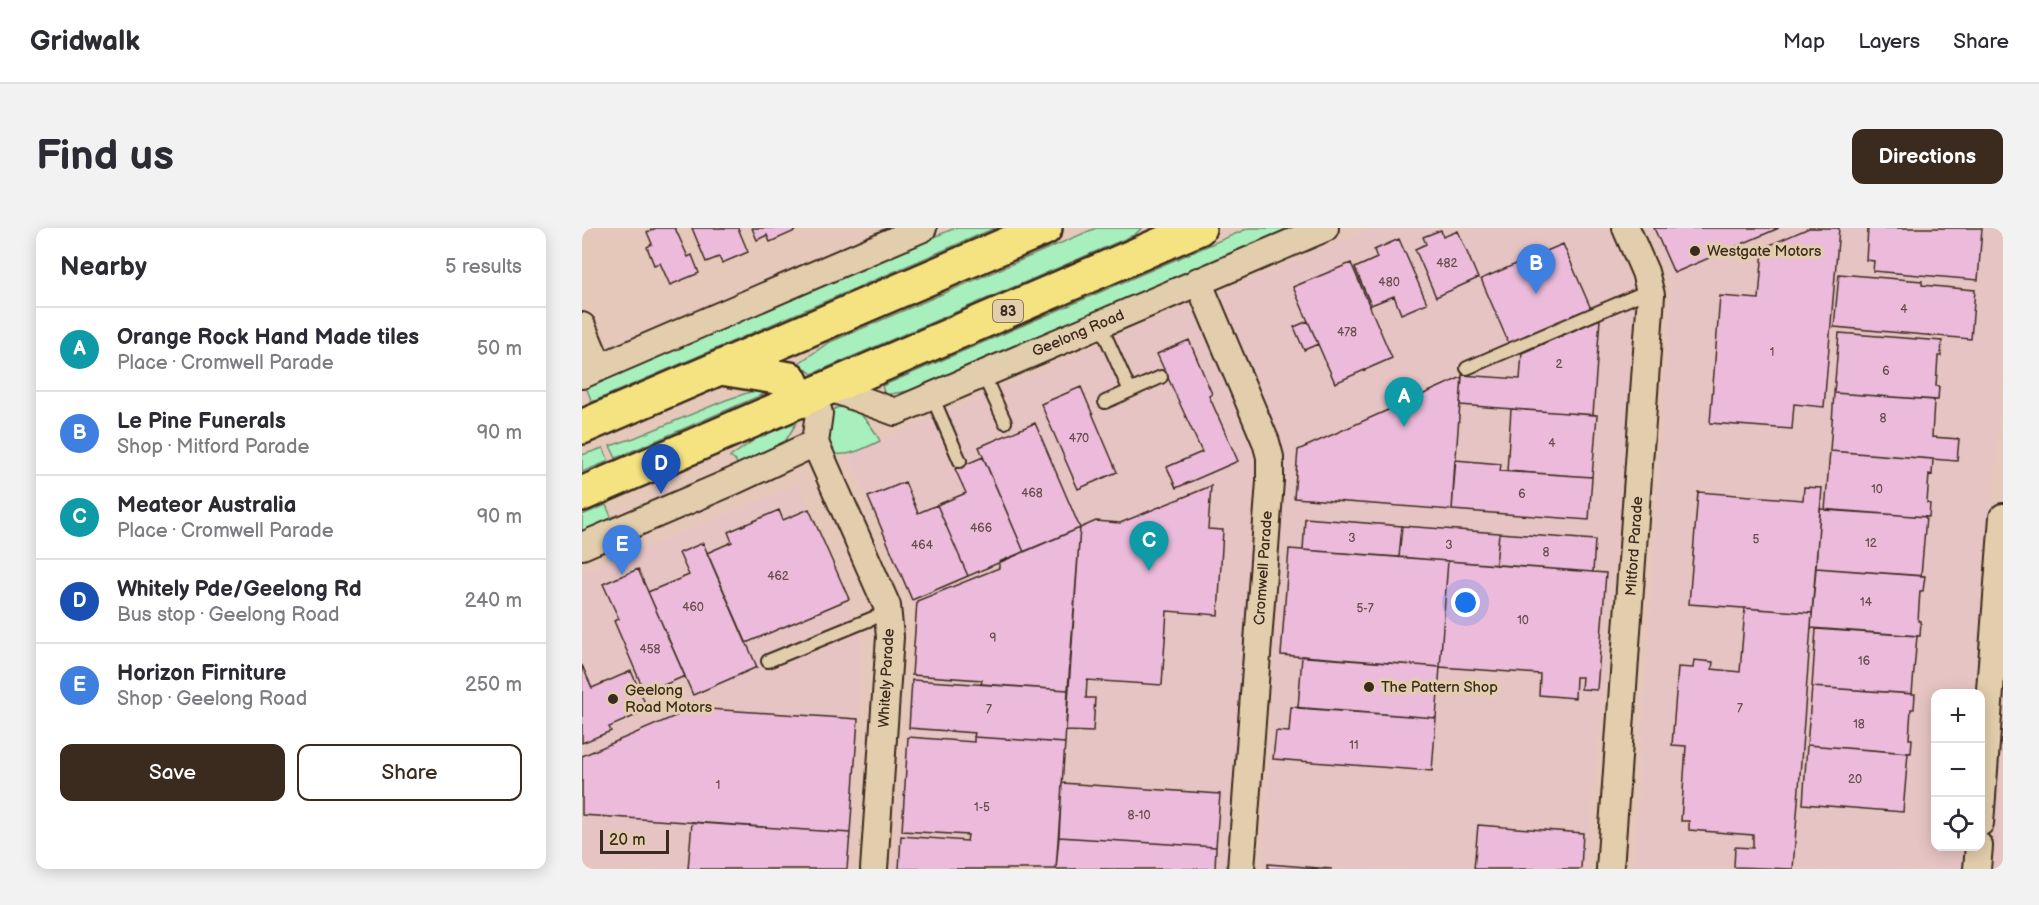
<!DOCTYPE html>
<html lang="en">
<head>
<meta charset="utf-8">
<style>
	body { margin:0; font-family:"Balsamiq Sans",sans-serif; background:#f2f2f3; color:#2b2b33 }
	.controls { position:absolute; right:18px; bottom:18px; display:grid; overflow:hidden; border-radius:12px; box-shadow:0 3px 15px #0003 }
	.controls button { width:54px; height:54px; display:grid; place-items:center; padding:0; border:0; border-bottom:2px solid #e1e1e2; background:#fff; color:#2b2b33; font:30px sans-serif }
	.scale { position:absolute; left:18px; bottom:15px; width:69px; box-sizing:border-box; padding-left:6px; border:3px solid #3b2a1e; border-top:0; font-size:16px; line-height:21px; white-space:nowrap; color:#3b2a1e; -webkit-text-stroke:4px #e2cdac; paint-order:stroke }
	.you { position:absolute; left:884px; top:375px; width:21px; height:21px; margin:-15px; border:4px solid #fff; border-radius:50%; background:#1a73e8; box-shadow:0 0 0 9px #1a73e833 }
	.badge { display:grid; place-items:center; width:39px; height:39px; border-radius:50%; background:#3b2a1e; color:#fff; font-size:20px; font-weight:700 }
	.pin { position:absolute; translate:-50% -50px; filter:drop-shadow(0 2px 3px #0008) }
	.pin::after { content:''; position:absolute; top:32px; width:21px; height:18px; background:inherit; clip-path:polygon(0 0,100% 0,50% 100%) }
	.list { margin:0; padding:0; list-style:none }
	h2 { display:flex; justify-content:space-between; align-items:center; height:78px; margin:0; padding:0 24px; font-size:26px }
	h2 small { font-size:20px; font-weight:400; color:#7c7c81 }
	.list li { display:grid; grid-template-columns:39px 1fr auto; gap:18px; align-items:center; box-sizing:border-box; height:84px; padding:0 24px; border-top:2px solid #e1e1e2 }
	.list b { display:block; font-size:22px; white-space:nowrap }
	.list p { margin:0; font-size:20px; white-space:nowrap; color:#7c7c81 }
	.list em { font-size:20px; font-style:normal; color:#7c7c81 }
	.actions { display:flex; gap:12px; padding:18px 24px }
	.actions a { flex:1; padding:14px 0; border:2px solid #3b2a1e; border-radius:12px; text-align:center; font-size:21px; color:#3b2a1e }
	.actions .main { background:#3b2a1e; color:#fff }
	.icon { flex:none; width:33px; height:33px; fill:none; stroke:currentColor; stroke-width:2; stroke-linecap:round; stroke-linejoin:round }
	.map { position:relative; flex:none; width:1421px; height:641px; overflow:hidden; border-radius:12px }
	header { display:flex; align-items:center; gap:36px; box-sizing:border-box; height:84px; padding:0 30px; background:#fff; border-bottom:2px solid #e1e1e2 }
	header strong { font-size:28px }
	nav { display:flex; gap:33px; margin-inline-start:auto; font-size:21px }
	.intro { display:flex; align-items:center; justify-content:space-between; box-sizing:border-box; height:144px; padding:0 36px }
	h1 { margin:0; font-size:42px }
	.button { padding:15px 27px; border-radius:12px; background:#3b2a1e; color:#fff; font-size:21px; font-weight:700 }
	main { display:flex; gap:36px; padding:0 36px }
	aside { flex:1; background:#fff; border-radius:12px; box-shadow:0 3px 15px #0003 }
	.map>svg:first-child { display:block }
	.built { fill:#e7c4c4 }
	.green { fill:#a7efbd; stroke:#718c6e; stroke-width:1.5 }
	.building { fill:#ecbbdb; stroke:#3b2a1e; stroke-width:1.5 }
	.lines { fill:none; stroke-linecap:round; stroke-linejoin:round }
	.service-casing { stroke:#3b2a1e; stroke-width:16 }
	.minor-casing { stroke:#3b2a1e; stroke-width:30 }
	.trunk-casing { stroke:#3b2a1e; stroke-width:38 }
	.service { stroke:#e2cdac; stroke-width:12 }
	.minor { stroke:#e2cdac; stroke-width:26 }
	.trunk { stroke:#f5e381; stroke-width:33 }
	.poi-dot { fill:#3b2a1e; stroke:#e2cdac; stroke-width:2 }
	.labels { text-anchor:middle; stroke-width:6; stroke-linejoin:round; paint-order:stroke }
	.number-label { font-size:12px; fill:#674e4d }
	.shield { fill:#e2cdac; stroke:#6d5b49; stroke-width:1.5 }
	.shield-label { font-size:14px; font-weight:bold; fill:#3b2a1e }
	.poi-label { font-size:15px; fill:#3b2a1e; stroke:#e2cdac; text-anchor:start }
	.street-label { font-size:15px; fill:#3b2a1e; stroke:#e2cdac }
</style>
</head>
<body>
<header>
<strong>Gridwalk</strong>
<nav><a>Map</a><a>Layers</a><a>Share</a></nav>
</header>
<div class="intro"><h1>Find us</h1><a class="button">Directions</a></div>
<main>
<aside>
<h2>Nearby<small>5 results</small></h2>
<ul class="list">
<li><span class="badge" style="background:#0f9aa8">A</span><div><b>Orange Rock Hand Made tiles</b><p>Place · Cromwell Parade</p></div><em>50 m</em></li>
<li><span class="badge" style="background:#3f7fe0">B</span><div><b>Le Pine Funerals</b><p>Shop · Mitford Parade</p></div><em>90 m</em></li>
<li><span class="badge" style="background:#0f9aa8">C</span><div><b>Meateor Australia</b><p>Place · Cromwell Parade</p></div><em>90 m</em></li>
<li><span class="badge" style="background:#1a4fb4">D</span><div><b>Whitely Pde/Geelong Rd</b><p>Bus stop · Geelong Road</p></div><em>240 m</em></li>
<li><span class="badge" style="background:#3f7fe0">E</span><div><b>Horizon Firniture</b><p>Shop · Geelong Road</p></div><em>250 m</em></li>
</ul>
<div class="actions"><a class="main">Save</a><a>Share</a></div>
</aside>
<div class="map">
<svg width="1421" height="641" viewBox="0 0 1421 641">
	<rect width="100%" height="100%" fill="#e5c8ba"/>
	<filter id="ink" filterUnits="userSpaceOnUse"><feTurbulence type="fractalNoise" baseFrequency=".0167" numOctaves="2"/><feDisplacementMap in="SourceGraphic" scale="12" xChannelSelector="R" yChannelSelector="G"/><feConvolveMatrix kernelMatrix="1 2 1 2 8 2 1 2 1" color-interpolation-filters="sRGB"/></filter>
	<g filter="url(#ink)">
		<path class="built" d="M 789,0 L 1028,0 L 1058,75 L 1005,641 L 681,641 L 701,223 L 638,65 Z
			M 1063,0 L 1421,0 L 1421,143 L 1397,465 L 1354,466 L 1354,618 L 1386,619 L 1384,641 L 1051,641 L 1089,58 Z
			M 612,74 L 676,235 L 644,641 L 311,641 L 335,386 L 267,227 Z
			M 217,256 L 280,408 L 271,641 L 0,641 L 0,345 Z
			M 1421,473 L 1421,641 L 1408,641 Z"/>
		<path class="green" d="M 373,0 L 413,0 L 10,174 L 4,159 Z
			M 514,0 L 560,0 L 552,7 L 230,146 L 217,135 L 246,115 Z
			M 667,0 L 704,0 L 705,4 L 693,9 L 674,14 L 326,163 L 303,167 L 300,158 Z
			M 191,162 L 34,230 L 28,218 L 52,210 L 144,172 L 168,164 Z
			M 264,178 C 279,183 291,199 298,213 C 283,220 269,228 253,226 L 244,204 L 246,187 L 254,180 Z
			M 215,194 L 201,217 L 156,239 L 154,233 L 148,229 L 178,208 Z
			M 21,220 L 27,233 L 0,244 L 0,227 Z
			M 24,277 L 31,293 L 22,294 L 0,304 L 0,287 Z"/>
		<path class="building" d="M 74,0 L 93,0 L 106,29 L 110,27 L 117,45 L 88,57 L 78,35 L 72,37 L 65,19 L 70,16 L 65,4 Z
			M 110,0 L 156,0 L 166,24 L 140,35 L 137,29 L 124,34 Z
			M 170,0 L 211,0 L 213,3 L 188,14 L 185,7 L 175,12 Z
			M 1072,0 L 1197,0 L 1092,45 Z
			M 1227,0 L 1257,0 L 1242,179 L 1212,176 L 1210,201 L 1128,195 L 1138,68 L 1177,71 L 1181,20 Z
			M 1286,0 L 1400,0 L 1396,52 L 1291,43 L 1292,33 L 1284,32 Z
			M 859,2 L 861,9 L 876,3 L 896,50 L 854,69 L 833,21 L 844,16 L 841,9 Z
			M 817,11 L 845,75 L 819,86 L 812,68 L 789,77 L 773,40 L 795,30 L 792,22 Z
			M 981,16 L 1009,81 L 927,116 L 899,51 Z
			M 769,35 L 810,130 L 753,155 L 711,59 Z
			M 1257,46 L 1340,53 L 1340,57 L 1393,62 L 1389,111 L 1252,99 Z
			M 1018,91 L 1011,187 L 878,177 L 880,147 L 938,151 L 940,125 Z
			M 726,93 L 736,116 L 722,122 L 712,99 Z
			M 1257,105 L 1360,113 L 1359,128 L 1356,128 L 1354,158 L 1357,158 L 1356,172 L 1252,165 Z
			M 607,112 L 630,166 L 627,168 L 656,233 L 594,260 L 585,239 L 620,224 L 575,126 Z
			M 880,149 L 870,282 L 712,270 L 716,222 Z
			M 499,159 L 535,244 L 496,261 L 459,176 Z
			M 1252,165 L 1352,172 L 1350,209 L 1377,211 L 1375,233 L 1248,223 Z
			M 929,181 L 1015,187 L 1010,249 L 925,243 Z
			M 453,195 L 498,300 L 442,324 L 397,219 Z
			M 1248,223 L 1351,231 L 1350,247 L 1347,246 L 1345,275 L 1348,276 L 1347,289 L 1243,282 Z
			M 401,229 L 442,324 L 386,348 L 355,277 L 384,265 L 373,241 Z
			M 873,232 L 919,236 L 918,243 L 1010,249 L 1007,292 L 870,282 Z
			M 323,254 L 336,285 L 355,277 L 386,348 L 330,372 L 286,269 Z
			M 629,258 L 626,301 L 641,302 L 636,387 L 585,383 L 580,457 L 505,452 L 504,470 L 513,470 L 511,504 L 484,503 L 498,300 L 514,293 L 538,295 Z
			M 1222,259 L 1240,260 L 1230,385 L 1107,376 L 1116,264 L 1221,272 Z
			M 227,281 L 267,371 L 164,415 L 125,325 L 150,314 L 146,304 L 197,282 L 201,292 Z
			M 1238,281 L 1344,289 L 1339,348 L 1234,340 Z
			M 723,290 L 820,298 L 817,329 L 721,322 Z
			M 820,298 L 917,305 L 914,337 L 817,329 Z
			M 498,300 L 486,462 L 399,456 L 400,452 L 330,447 L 335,373 L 417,340 L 417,334 Z
			M 917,305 L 1013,312 L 1011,344 L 914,337 Z
			M 121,315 L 175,439 L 111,467 L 66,364 L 107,347 L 97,325 Z
			M 707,321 L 866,333 L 858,439 L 699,427 Z
			M 866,333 L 1024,345 L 1015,462 L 999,461 L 1000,449 L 994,449 L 993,470 L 957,467 L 958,446 L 858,439 Z
			M 1234,340 L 1343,348 L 1341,363 L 1338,363 L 1336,393 L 1339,393 L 1338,408 L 1229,400 Z
			M 56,341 L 103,448 L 63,465 L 32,393 L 37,391 L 21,356 Z
			M 1163,380 L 1230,385 L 1211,641 L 1152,639 L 1153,619 L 1171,620 L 1171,607 L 1107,602 L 1107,593 L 1099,593 L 1104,518 L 1090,517 L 1096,439 L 1111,440 L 1112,432 L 1131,434 L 1130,441 L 1158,444 Z
			M 1234,401 L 1335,408 L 1330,466 L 1230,459 Z
			M 720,428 L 858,439 L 854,490 L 716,480 Z
			M 0,437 L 10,460 L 49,443 L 66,482 L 27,499 L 29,503 L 0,515 Z
			M 330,452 L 486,462 L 483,515 L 392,509 L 393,505 L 327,500 Z
			M 1230,459 L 1333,466 L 1332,481 L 1329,481 L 1327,511 L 1330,511 L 1329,525 L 1225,517 Z
			M 709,479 L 854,490 L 850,543 L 691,531 L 694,503 L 707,504 Z
			M 112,480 L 276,491 L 268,605 L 0,587 L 0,528 Z
			M 326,509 L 392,514 L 392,509 L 483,515 L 474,641 L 317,641 L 319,608 L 385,613 L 386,607 L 320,603 Z
			M 1225,517 L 1326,525 L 1321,584 L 1221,576 Z
			M 480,555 L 638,566 L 634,619 L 477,609 Z
			M 110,594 L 268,605 L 265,641 L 106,641 Z
			M 896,597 L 1001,605 L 999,641 L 892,641 Z
			M 477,609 L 634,619 L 633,641 L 474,641 Z
			M 686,636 L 750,641 L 686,641 Z"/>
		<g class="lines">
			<g class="service-casing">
				<path id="service" d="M 518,96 L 548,163
					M 885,140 L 1068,62
					M 401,146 L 423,194
					M 350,168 L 378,233
					M 523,174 L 579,149
					M 186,433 L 306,384"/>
			</g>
			<g class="minor-casing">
				<path id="minor" d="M 616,53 L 684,214 L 688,229 L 688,253 L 659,641
					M 0,98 L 17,139
					M 0,147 L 341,0
					M 248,160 L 313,184 L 743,0
					M 230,168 L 237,185 L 233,215 L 305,378 L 308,409 L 292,641
					M 0,318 L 154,252 L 233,215
					M 1398,595 L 1421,289
					M 1028,641 L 1069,67 L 1063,44 L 1044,0
					M 1395,641 L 1397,618"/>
			</g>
			<g class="trunk-casing">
				<path id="trunk" d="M 139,140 L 208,151 L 218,173
					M 0,199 L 463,0
					M 0,266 L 617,0"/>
			</g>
			<use href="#service" class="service"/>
			<use href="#minor" class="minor"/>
			<use href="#trunk" class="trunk"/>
		</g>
	</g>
	<g class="poi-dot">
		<circle cx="1113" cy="23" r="6"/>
		<circle cx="787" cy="459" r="6"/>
		<circle cx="31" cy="471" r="6"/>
	</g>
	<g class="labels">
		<g class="number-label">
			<text x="865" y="39">482</text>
			<text x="807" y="58">480</text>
			<text x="1322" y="85">4</text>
			<text x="765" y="108">478</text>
			<text x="1190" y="128">1</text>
			<text x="977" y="140">2</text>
			<text x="1304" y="147">6</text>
			<text x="1301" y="194">8</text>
			<text x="497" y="214">470</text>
			<text x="970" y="219">4</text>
			<text x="1295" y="265">10</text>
			<text x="450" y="269">468</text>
			<text x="940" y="270">6</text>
			<text x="399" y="304">466</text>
			<text x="770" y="314">3</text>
			<text x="1174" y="315">5</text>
			<text x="1289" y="319">12</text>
			<text x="340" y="321">464</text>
			<text x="867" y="321">3</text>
			<text x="964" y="328">8</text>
			<text x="196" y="352">462</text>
			<text x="1284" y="378">14</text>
			<text x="111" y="383">460</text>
			<text x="783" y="384">5-7</text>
			<text x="941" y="396">10</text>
			<text x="411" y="414">9</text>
			<text x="68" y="425">458</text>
			<text x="1282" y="437">16</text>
			<text x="1158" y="484">7</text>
			<text x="407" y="485">7</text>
			<text x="1277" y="500">18</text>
			<text x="772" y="521">11</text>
			<text x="1273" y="555">20</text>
			<text x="136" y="561">1</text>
			<text x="400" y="583">1-5</text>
			<text x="557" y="591">8-10</text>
		</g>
		<rect class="shield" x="411" y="72" width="30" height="22" rx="4.5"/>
		<g class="shield-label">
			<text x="426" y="88">83</text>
		</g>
		<g class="poi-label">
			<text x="1125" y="28">Westgate Motors</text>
			<text x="799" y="464">The Pattern Shop</text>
			<text x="43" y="467">Geelong<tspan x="43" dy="17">Road Motors</tspan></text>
		</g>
		<g class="street-label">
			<text transform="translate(496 105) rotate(-23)" y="5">Geelong Road</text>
			<text transform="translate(1052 318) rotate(-86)" y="5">Mitford Parade</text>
			<text transform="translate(681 340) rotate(-86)" y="5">Cromwell Parade</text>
			<text transform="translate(304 450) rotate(-87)" y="5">Whitely Parade</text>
		</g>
	</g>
</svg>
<div class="controls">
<button>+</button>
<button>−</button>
<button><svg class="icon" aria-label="locate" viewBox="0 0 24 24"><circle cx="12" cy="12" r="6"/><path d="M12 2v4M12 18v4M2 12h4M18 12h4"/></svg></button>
</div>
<div class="scale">20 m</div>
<div class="you"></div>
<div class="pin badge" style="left:822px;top:199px;background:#0f9aa8">A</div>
<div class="pin badge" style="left:954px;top:66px;background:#3f7fe0">B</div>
<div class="pin badge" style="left:567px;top:343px;background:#0f9aa8">C</div>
<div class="pin badge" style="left:79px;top:266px;background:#1a4fb4">D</div>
<div class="pin badge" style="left:40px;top:347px;background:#3f7fe0">E</div>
</div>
</main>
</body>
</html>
